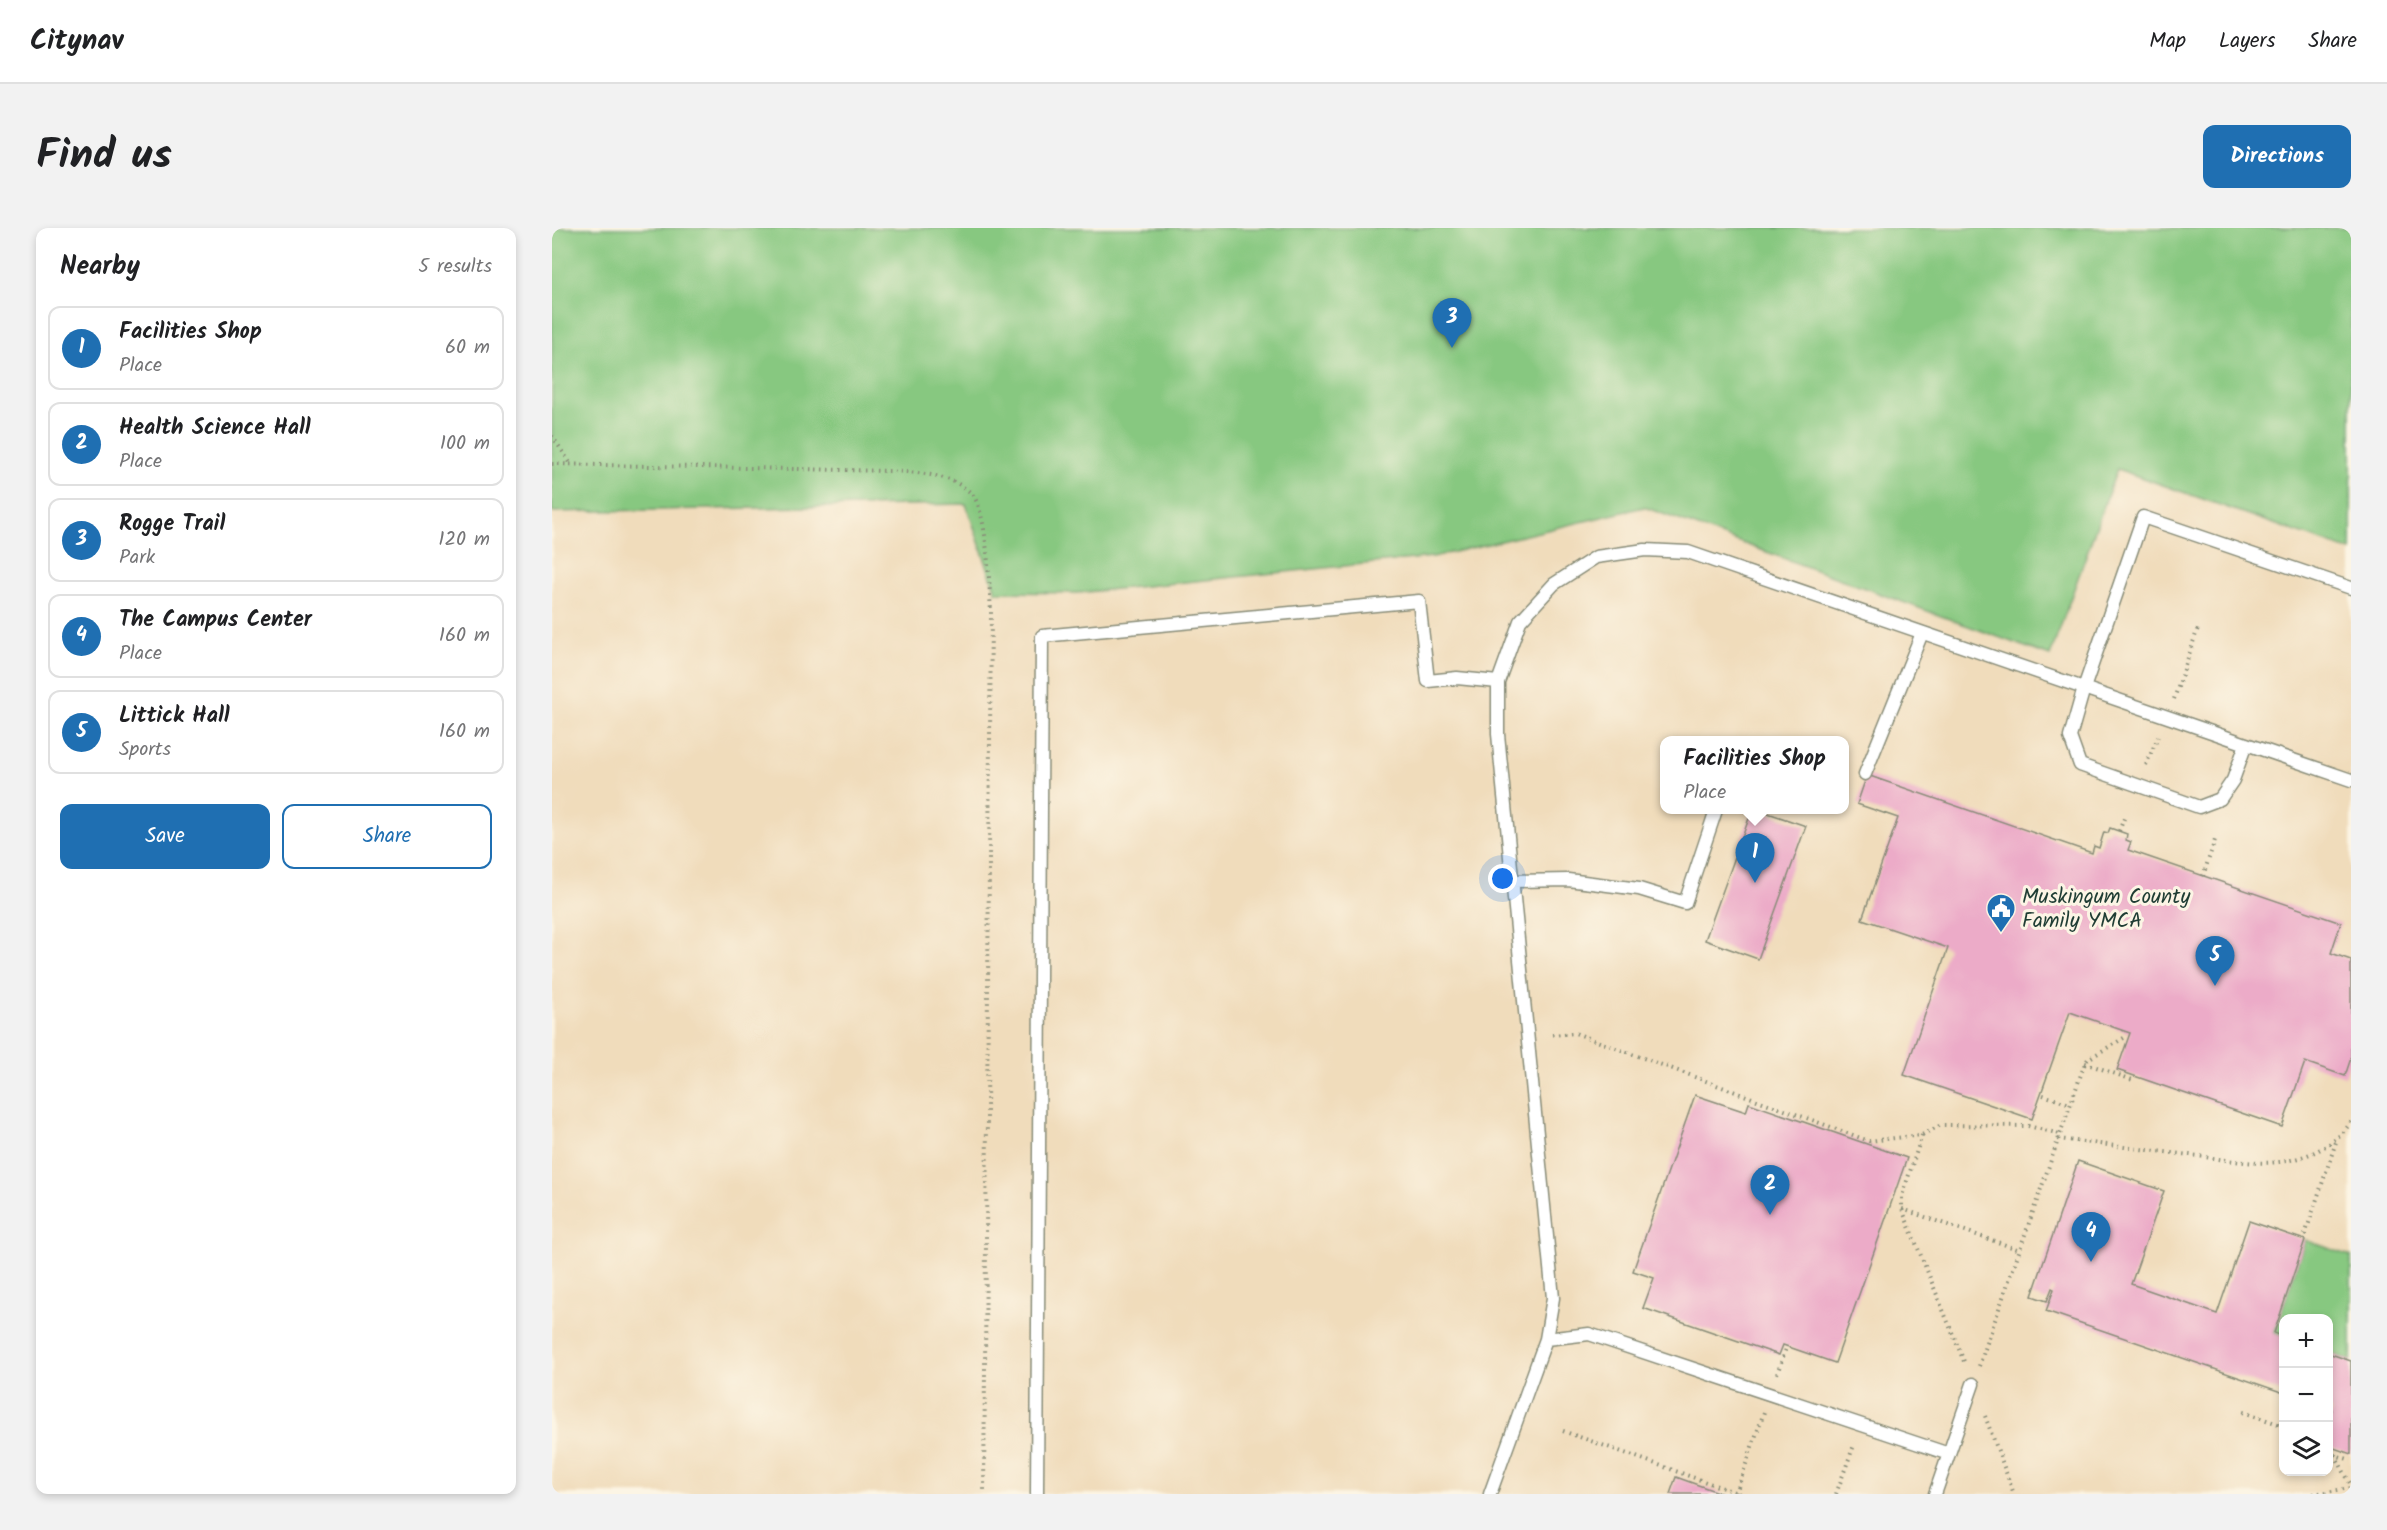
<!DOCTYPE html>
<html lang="en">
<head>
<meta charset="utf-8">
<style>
	body { margin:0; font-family:Kalam,sans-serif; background:#f2f2f2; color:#202124 }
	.controls { position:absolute; right:18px; bottom:18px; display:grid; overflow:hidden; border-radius:12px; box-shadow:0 3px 9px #0003 }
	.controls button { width:54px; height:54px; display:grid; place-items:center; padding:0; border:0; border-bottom:2px solid #e0e0e0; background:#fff; color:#202124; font:30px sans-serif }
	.you { position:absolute; left:951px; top:651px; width:21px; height:21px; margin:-15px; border:4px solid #fff; border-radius:50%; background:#1a73e8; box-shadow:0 0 0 9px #1a73e833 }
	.badge { display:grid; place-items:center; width:39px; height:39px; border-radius:50%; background:#1f6fb2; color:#fff; font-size:20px; font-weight:700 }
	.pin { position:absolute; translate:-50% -50px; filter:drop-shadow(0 2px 3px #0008) }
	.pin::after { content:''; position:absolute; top:32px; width:21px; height:18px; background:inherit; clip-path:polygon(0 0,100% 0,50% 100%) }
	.popup { position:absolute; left:1108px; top:508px; width:189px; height:78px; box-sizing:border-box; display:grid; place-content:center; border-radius:12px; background:#fff; filter:drop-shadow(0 2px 4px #0005); font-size:20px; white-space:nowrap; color:#757577 }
	.popup b { font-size:22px; color:#202124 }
	.popup::after { content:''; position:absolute; left:50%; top:100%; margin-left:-12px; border:12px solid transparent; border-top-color:#fff }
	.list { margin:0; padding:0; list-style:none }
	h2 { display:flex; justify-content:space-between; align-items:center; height:78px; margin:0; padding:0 24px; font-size:26px }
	h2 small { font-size:20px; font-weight:400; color:#757577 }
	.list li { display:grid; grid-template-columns:39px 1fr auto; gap:18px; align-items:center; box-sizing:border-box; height:84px; margin:0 12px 12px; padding:0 12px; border:2px solid #e0e0e0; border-radius:12px }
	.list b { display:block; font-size:22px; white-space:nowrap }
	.list p { margin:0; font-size:20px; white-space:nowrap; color:#757577 }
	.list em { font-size:20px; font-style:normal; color:#757577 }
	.actions { display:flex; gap:12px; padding:18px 24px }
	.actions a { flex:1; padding:14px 0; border:2px solid #1f6fb2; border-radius:12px; text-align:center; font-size:21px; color:#1f6fb2 }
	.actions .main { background:#1f6fb2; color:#fff }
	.icon { flex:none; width:33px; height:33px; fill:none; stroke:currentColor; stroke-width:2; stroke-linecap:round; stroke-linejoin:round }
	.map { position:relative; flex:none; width:1799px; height:1266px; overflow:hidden; border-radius:12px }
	header { display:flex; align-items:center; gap:36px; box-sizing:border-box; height:84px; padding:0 30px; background:#fff; border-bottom:2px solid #e0e0e0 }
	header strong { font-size:28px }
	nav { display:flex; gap:33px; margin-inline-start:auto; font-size:21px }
	.intro { display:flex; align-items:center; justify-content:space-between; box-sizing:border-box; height:144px; padding:0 36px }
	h1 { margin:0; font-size:42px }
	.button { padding:15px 27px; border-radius:12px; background:#1f6fb2; color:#fff; font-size:21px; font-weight:700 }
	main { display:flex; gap:36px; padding:0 36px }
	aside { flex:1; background:#fff; border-radius:12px; box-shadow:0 3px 9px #0003 }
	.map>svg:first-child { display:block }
	.green { fill:#87c880; stroke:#53825a; stroke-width:1.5 }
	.building { fill:#ecabc8 }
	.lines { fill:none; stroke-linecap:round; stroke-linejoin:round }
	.lane-casing { stroke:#888c78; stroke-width:15 }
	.path { stroke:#888c78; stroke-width:4; stroke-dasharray:1.5 4.5; stroke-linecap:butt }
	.lane { stroke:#fff; stroke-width:12 }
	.labels { text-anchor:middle; stroke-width:6; stroke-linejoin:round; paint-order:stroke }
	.poi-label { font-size:21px; fill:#1f3d34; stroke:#fcf5e5; text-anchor:start }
</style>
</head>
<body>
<header>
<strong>Citynav</strong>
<nav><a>Map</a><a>Layers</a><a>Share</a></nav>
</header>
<div class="intro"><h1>Find us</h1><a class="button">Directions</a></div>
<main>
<aside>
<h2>Nearby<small>5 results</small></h2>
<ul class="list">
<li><span class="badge">1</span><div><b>Facilities Shop</b><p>Place</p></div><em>60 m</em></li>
<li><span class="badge">2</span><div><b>Health Science Hall</b><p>Place</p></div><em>100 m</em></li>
<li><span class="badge">3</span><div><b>Rogge Trail</b><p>Park</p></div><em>120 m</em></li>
<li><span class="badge">4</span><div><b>The Campus Center</b><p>Place</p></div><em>160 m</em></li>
<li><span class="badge">5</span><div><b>Littick Hall</b><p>Sports</p></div><em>160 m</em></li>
</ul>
<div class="actions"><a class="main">Save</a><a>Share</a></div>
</aside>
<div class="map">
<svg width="1799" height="1266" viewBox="0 0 1799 1266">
	<rect width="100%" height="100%" fill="#fcf5e5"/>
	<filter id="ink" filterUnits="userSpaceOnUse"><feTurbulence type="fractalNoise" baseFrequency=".0167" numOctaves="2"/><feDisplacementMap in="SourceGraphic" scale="12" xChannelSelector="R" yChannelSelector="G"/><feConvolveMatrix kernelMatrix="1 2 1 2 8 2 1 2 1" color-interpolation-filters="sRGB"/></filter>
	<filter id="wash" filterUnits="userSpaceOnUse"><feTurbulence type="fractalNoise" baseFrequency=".008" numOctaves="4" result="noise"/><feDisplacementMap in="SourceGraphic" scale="24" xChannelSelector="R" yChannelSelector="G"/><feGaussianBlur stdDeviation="1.35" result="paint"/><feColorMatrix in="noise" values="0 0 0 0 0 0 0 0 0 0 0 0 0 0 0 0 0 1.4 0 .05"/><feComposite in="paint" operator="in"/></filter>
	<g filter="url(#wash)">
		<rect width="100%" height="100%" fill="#f0dcbb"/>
		<path class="green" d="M 0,0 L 1799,0 L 1799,323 L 1565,241 L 1498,428 L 1092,279 L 881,329 L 525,365 L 444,364 L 414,276 L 0,284 Z
			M 1753,1012 L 1799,1028 L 1799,1133 L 1777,1125 L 1776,1090 L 1732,1090 L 1731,1109 L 1722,1105 Z"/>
		<g id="blocks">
			<path class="building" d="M 1315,547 L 1540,625 L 1542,618 L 1547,620 L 1552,604 L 1556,605 L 1558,600 L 1575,606 L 1574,612 L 1579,614 L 1576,622 L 1789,695 L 1779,725 L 1799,732 L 1799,830 L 1793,848 L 1753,834 L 1730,899 L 1565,842 L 1578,805 L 1518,784 L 1480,891 L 1352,847 L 1396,720 L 1310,691 L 1346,590 L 1305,576 Z
				M 1200,582 L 1207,582 L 1254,598 L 1206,731 L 1153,712 Z
				M 1143,867 L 1194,884 L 1197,875 L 1355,930 L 1283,1135 L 1231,1117 L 1227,1127 L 1091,1080 L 1102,1050 L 1081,1043 Z
				M 1526,933 L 1612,963 L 1579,1056 L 1665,1086 L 1697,993 L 1753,1012 L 1722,1105 L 1732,1109 L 1732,1165 L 1494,1083 L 1502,1061 L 1500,1060 L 1495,1073 L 1480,1068 Z
				M 1776,1125 L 1799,1133 L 1799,1226 L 1776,1218 L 1776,1191 L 1780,1182 L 1776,1181 Z
				M 1124,1249 L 1171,1266 L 1118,1266 Z"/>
		</g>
	</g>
	<g filter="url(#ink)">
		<use href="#blocks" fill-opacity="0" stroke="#888c78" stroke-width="1.5"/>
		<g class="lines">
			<g class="lane-casing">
				<path id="lane" d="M 1694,516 L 1681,552 L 1668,571 L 1647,579 L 1528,537 L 1518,509 L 1532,460 L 1591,289 L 1799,360
					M 1313,546 L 1370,405
					M 960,653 L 1016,652 L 1087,661 L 1133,675 L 1164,582
					M 994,1111 L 1037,1106 L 1397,1226
					M 485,1266 L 490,408 L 867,373 L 876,453 L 905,450 L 946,454
					M 938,1266 L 994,1111 L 1001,1070 L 946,506 L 946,454 L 968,393 L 1002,356 L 1044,329 L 1093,322 L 1136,324 L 1799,552
					M 1383,1266 L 1421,1156"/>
			</g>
			<path class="path" d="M 0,208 L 19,236
				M 0,236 L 341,243 C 368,245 398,246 419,265 C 436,281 437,358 439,383 L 432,1266
				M 1622,471 L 1646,400
				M 1594,537 L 1606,509
				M 1567,603 L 1573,588
				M 1651,648 L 1664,609
				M 1000,807 L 1023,805 L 1317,913 L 1370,907 L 1389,897 L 1476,898 L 1508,906
				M 1533,835 L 1581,852
				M 1491,867 L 1518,876
				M 1370,907 L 1350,968 L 1350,981 L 1413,1136
				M 1506,911 C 1550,916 1594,922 1638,927 C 1672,931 1710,940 1743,931 C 1766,925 1786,913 1799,894
				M 1350,981 L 1468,1022
				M 1753,1007 L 1785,911
				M 1427,1138 L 1533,835 L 1536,831 L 1572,810
				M 1225,1146 L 1235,1118
				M 1691,1184 L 1732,1198
				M 1433,1188 L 1462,1266
				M 1011,1203 L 1188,1266
				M 1776,1225 L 1799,1232
				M 1783,1227 L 1799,1257
				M 1184,1265 L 1212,1184
				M 1284,1266 L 1302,1217
				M 1761,1266 L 1799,1260"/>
			<use href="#lane" class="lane"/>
		</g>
	</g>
	<defs>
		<g id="civic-pin" transform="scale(1.5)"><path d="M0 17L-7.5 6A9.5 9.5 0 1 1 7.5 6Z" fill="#1f6fb2" stroke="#fcf5e5"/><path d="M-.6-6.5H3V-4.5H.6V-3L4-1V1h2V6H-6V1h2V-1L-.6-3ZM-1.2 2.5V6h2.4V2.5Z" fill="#fff"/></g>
	</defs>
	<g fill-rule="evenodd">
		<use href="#civic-pin" x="1449" y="680"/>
	</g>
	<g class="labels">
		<g class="poi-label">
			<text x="1470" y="675">Muskingum County<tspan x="1470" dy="24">Family YMCA</tspan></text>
		</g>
	</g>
</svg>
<div class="controls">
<button>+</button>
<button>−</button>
<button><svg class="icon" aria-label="layers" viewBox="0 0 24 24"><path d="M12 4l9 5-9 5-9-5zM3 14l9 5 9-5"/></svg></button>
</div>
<div class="you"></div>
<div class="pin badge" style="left:1203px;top:655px">1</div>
<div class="popup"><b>Facilities Shop</b>Place</div>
<div class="pin badge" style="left:1218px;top:987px">2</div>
<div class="pin badge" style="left:900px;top:120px">3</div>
<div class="pin badge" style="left:1539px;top:1034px">4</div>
<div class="pin badge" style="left:1663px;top:758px">5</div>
</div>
</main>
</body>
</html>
